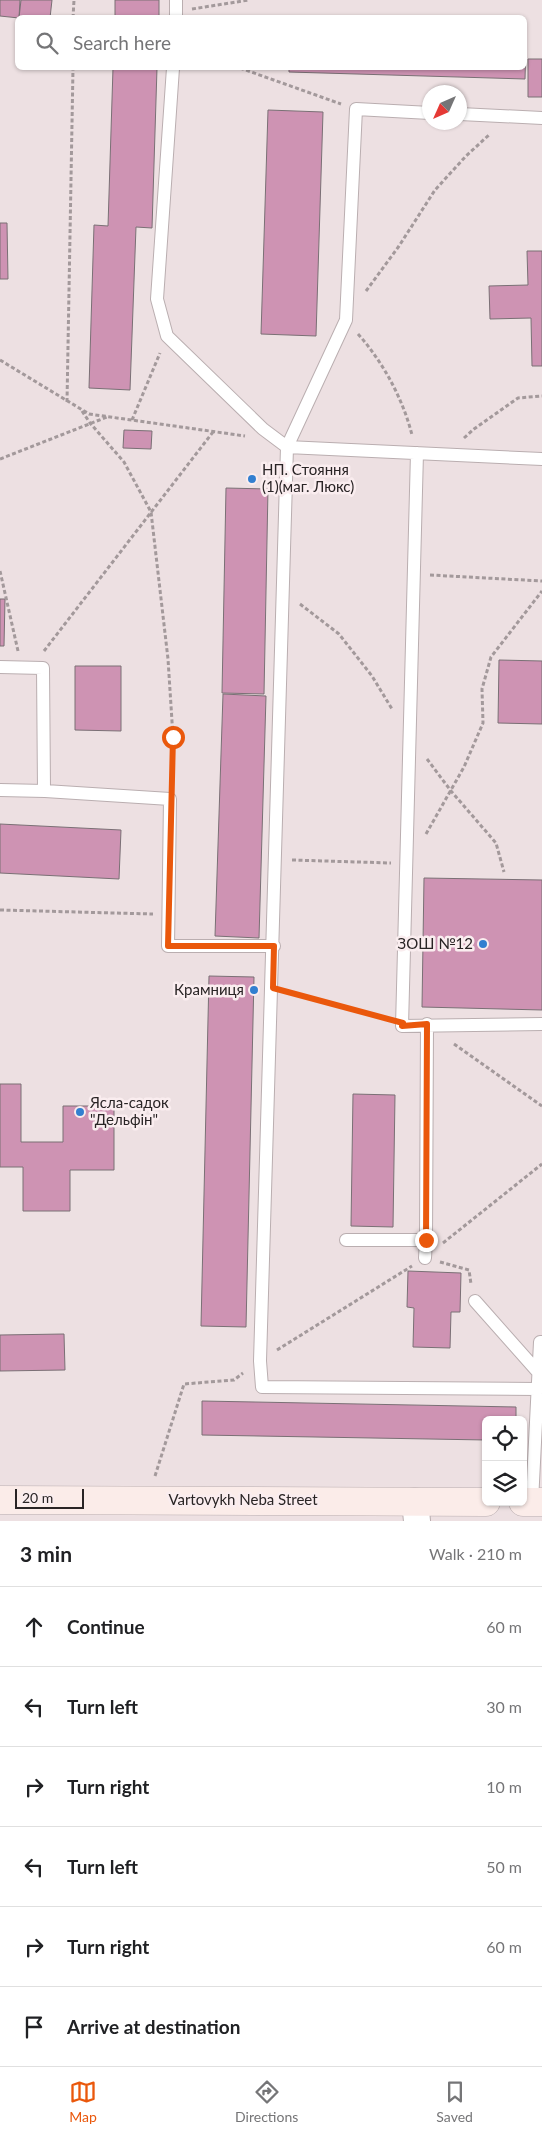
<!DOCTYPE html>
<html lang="en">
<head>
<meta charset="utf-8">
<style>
	body { margin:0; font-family:Lato,sans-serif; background:#f6f6f6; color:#202124 }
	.controls { position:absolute; right:15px; bottom:15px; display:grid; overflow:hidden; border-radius:8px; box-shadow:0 1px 4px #0004 }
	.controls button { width:45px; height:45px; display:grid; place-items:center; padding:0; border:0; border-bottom:1px solid #e0e0e0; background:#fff; color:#202124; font:25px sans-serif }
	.compass { position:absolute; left:422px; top:85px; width:45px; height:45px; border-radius:50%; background:#fff; box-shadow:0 1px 4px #0004; rotate:225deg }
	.scale { position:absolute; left:15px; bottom:12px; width:69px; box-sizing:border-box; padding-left:5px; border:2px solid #292425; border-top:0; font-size:14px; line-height:18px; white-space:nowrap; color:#292425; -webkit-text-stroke:4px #faedef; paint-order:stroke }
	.stop { position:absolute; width:15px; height:15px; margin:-11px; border:4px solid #ea580c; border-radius:50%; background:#fff }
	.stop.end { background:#ea580c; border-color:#fff; box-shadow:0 1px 5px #0008 }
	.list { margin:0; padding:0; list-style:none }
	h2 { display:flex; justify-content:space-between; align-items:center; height:65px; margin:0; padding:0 20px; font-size:21px }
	h2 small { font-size:16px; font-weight:400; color:#757577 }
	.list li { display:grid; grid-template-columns:32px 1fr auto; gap:15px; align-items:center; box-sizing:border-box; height:80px; padding:0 20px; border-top:1px solid #e0e0e0 }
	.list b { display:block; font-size:19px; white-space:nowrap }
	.list em { font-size:16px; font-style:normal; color:#757577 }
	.icon { flex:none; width:28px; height:28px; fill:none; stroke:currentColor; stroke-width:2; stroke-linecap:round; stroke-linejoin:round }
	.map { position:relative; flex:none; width:542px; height:1521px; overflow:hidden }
	.search { position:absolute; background:#fff; box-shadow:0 1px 4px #0004; left:15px; right:15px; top:15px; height:55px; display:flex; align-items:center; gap:12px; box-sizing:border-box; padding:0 18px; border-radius:8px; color:#757577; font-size:19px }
	.sheet { height:545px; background:#fff }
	nav { display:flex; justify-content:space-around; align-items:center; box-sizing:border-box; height:70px; border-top:1px solid #e0e0e0; background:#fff; font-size:14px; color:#757577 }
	nav a { display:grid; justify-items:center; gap:2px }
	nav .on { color:#ea580c }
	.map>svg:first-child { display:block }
	.building { fill:#ce93b3; stroke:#7a7075 }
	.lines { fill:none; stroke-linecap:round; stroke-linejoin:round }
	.lane-casing { stroke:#baaeb0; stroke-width:14 }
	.street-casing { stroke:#baaeb0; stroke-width:28 }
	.secondary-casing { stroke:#baaeb0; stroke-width:29 }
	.path { stroke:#a3999b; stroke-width:3; stroke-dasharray:4 2.5; stroke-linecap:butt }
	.lane { stroke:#fff; stroke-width:12 }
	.street { stroke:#fff; stroke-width:26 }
	.secondary { stroke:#fbece9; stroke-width:28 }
	.route { stroke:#ea580c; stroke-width:6 }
	.poi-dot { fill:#327fd0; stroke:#faedef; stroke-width:2 }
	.labels { text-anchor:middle; stroke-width:5; stroke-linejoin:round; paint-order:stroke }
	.poi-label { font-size:15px; fill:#292425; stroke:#faedef; text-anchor:start }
	.street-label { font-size:15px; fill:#292425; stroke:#faedef }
</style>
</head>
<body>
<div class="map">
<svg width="542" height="1521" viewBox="0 0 542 1521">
	<rect width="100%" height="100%" fill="#ede0e2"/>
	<path class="building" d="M 0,0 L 20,0 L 19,18 L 0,16 Z
		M 21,0 L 52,0 L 50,18 L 19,18 Z
		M 115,0 L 159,0 L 159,18 L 115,18 Z
		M 524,42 L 526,42 L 525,79 L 289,72 L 289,68 L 524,68 Z
		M 528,59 L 542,59 L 542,97 L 528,97 Z
		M 113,68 L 157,68 L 152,228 L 136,227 L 130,390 L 89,388 L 94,225 L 108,226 Z
		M 268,110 L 323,112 L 316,336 L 261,334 Z
		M 0,223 L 7,223 L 8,279 L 0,279 Z
		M 527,251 L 542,251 L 542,366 L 532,366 L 531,318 L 490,319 L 489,286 L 528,285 Z
		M 124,430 L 152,431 L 151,449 L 123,448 Z
		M 226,488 L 268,489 L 264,694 L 222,693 Z
		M 0,599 L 5,599 L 4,646 L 0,646 Z
		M 499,660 L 542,661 L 542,724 L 498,723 Z
		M 75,666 L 121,666 L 121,731 L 75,730 Z
		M 223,694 L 266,696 L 259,938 L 215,936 Z
		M 0,824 L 121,830 L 119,879 L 0,873 Z
		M 424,878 L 542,880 L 542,1010 L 422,1007 Z
		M 209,976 L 254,977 L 246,1327 L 201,1326 Z
		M 0,1084 L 21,1084 L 21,1142 L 63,1142 L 63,1106 L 114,1106 L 114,1170 L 70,1170 L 70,1211 L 23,1211 L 23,1167 L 0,1167 Z
		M 353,1094 L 395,1095 L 393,1227 L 351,1226 Z
		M 408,1271 L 461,1273 L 460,1312 L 451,1312 L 450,1348 L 413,1347 L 414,1308 L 407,1307 Z
		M 64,1334 L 65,1370 L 0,1371 L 0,1335 Z
		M 202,1401 L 516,1407 L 516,1420 L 486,1420 L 486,1440 L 202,1435 Z"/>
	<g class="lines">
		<g class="lane-casing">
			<path id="lane" d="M 176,18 L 176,0
				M 173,68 L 157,299 L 167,336 L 263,429 L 287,447 L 542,459
				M 430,113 L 356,109 L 346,320 L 287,447 L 260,1361 L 262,1387 L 538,1389
				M 460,114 L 542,118
				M 417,453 L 402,1026 L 542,1024
				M 0,667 L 43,668 L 44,789 L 45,791 L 170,799 L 168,946 L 274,946
				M 0,790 L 45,791
				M 346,1240 L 426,1240 L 427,1024
				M 425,1258 L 426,1240
				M 475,1301 L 538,1372
				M 532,1502 L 540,1342 L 542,1342"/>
		</g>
		<g class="street-casing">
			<path id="street" d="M 415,1501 L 417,1521"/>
		</g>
		<g class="secondary-casing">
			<path id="secondary" d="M 0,1500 L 486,1502
				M 523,1502 L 542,1502"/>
		</g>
		<path class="path" d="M 192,9 L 249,0
			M 73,18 L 74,0
			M 240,68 L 341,104
			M 366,291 L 399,246 L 435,190 L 466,156 L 490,134
			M 358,334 C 383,362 403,399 412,435
			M 0,360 L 89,414 L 245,436
			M 67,402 L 73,68
			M 82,411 L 90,423 L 124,462 L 151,512 L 168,659 L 173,737 L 171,783
			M 132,420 L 160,353
			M 464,438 L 474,429 L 518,398 L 542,396
			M 0,459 L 107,417
			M 0,571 L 18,651
			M 430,575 L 542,581
			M 300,604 L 339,634 L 372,676 L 392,709
			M 44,651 L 213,432
			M 427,759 L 451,791 L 496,843 L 504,872
			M 426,834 L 464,767 L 483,723 L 482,689 L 491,657 L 542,591
			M 292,860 L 391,863
			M 0,910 L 153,914
			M 287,992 L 385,1018
			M 454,1044 L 542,1106
			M 443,1243 L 542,1164
			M 440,1262 L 469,1270 L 471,1284
			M 277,1350 L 412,1266
			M 155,1476 L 184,1384 L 234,1380 L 243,1373"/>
		<use href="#lane" class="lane"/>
		<use href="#street" class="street"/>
		<use href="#secondary" class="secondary"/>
	</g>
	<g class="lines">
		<path class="route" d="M 173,737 L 168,946 L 274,946 L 273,988 L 403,1023 L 402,1026 L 427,1024 L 426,1240"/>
	</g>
	<g class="poi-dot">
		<circle cx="252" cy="479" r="5"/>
		<circle cx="483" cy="944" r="5"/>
		<circle cx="254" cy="990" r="5"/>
		<circle cx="80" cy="1112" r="5"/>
	</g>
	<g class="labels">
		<g class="poi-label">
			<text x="262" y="475">НП. Стояння<tspan x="262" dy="17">(1)(маг. Люкс)</tspan></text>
			<text x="473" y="949" text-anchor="end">ЗОШ №12</text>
			<text x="244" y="995" text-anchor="end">Крамниця</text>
			<text x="90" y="1108">Ясла-садок<tspan x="90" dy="17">"Дельфін"</tspan></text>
		</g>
		<g class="street-label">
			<text x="243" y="1505">Vartovykh Neba Street</text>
		</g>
	</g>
</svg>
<div class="controls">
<button><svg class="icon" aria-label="locate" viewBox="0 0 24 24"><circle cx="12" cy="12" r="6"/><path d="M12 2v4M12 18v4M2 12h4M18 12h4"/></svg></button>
<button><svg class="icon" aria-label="layers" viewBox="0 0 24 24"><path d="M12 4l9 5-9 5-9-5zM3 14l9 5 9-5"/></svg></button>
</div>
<svg class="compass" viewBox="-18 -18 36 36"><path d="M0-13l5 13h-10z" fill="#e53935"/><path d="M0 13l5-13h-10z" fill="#757577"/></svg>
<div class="scale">20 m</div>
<div class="stop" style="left:173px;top:737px"></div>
<div class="stop end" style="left:426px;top:1240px"></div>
<div class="search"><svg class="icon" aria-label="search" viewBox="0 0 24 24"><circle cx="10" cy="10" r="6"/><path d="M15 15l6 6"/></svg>Search here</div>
</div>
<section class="sheet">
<h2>3 min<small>Walk · 210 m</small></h2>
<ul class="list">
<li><svg class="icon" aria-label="ahead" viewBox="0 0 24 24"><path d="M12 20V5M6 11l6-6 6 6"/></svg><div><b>Continue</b></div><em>60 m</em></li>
<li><svg class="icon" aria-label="left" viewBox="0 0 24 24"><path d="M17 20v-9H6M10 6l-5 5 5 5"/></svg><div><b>Turn left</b></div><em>30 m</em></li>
<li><svg class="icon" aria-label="right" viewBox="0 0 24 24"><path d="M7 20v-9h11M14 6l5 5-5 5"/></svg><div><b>Turn right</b></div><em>10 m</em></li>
<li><svg class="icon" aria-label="left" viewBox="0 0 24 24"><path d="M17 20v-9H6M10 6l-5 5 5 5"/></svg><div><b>Turn left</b></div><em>50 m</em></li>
<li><svg class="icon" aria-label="right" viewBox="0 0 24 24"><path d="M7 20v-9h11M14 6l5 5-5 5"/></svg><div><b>Turn right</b></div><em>60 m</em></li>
<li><svg class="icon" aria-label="arrive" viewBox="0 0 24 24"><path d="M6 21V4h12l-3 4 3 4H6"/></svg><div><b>Arrive at destination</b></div></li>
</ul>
</section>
<nav>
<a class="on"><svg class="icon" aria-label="map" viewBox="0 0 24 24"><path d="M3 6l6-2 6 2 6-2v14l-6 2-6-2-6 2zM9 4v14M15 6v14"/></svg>Map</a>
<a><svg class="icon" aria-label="directions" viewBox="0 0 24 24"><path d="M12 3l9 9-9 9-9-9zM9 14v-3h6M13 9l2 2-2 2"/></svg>Directions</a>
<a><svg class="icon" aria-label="saved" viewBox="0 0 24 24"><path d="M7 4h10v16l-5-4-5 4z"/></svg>Saved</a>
</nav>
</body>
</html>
